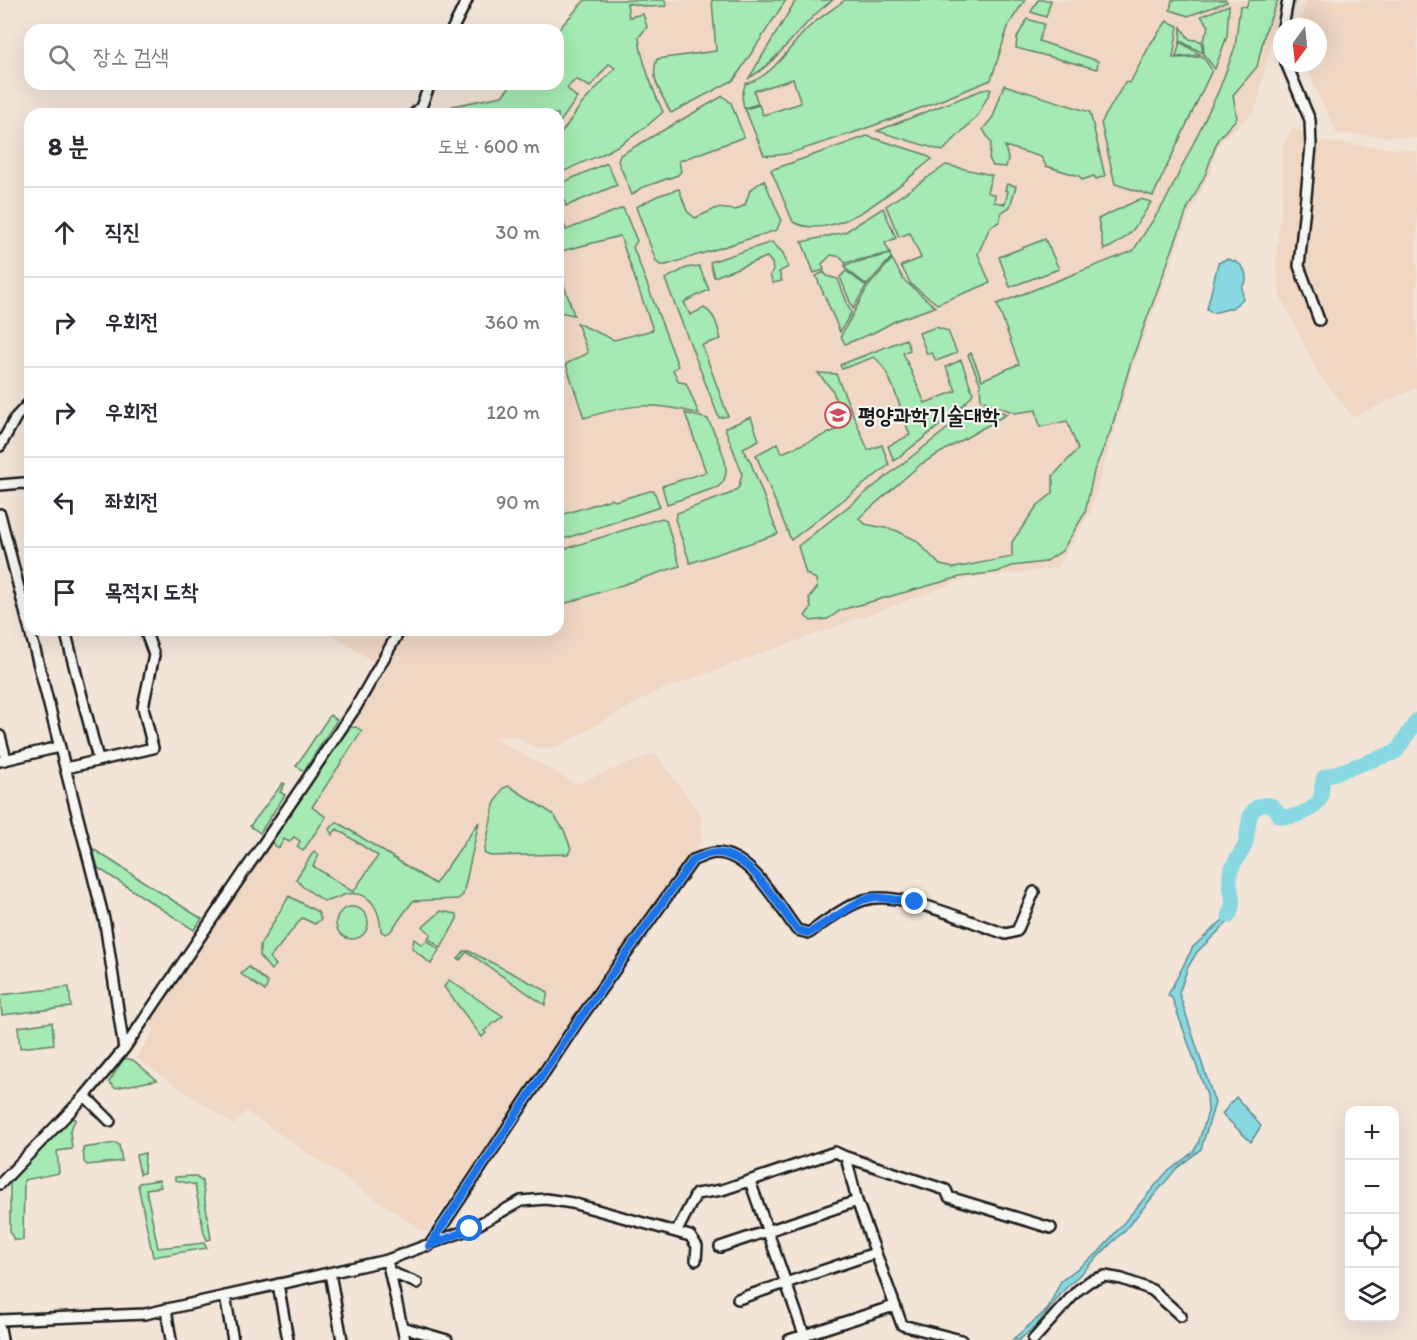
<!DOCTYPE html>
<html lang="ko">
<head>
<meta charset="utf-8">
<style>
	body { margin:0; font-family:Itim,"Poor Story",sans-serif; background:#f2f2f3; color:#2b2b33 }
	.controls { position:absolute; right:18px; bottom:18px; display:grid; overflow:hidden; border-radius:12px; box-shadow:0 6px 24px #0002 }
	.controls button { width:54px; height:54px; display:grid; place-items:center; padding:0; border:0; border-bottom:2px solid #e1e1e2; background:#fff; color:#2b2b33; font:30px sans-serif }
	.compass { position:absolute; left:1273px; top:18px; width:54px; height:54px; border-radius:50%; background:#fff; box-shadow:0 6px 24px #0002; rotate:195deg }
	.stop { position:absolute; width:18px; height:18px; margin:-14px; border:4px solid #1a73e8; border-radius:50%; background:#fff }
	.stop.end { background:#1a73e8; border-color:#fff; box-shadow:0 2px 6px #0008 }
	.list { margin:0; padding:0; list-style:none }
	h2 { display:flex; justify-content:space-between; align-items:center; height:78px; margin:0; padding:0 24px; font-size:26px }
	h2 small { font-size:20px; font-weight:400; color:#7c7c81 }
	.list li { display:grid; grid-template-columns:39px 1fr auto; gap:18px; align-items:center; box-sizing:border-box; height:90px; padding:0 24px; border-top:2px solid #e1e1e2 }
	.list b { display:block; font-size:22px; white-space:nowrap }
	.list em { font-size:20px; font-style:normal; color:#7c7c81 }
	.icon { flex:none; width:33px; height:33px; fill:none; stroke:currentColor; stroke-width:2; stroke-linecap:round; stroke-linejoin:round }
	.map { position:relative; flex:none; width:1417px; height:1340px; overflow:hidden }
	.search { position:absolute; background:#fff; box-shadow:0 6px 24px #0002; left:24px; top:24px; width:540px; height:66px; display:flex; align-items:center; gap:15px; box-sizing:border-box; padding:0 21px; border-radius:18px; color:#7c7c81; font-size:22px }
	.panel { position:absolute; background:#fff; box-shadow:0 6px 24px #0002; left:24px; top:108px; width:540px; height:528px; border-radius:18px }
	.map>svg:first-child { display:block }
	.built { fill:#efd7c4 }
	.green { fill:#a5e9b3; stroke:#608268; stroke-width:1.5 }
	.water { fill:#87d8e1; stroke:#5c8d92; stroke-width:1.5 }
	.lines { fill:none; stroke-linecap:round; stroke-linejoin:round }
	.river { stroke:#87d8e1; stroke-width:15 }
	.minor-casing { stroke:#1c1c1c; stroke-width:14 }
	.minor { stroke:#f6f6f2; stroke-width:9 }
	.route { stroke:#1a73e8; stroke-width:8 }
	.labels { text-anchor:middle; stroke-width:4.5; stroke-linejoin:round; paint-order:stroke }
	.poi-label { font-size:22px; font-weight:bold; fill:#1c1c1c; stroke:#f6f6f2; text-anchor:start }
</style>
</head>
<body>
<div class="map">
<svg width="1417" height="1340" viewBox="0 0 1417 1340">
	<rect width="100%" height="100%" fill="#f2e4d7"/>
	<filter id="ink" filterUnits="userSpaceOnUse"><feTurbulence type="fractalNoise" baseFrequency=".0167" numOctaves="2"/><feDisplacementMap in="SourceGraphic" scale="12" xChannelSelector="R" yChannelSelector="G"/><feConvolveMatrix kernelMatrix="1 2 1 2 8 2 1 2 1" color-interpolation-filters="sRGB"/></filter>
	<g filter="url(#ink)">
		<path class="built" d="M 581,0 L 1280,0 L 1256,110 L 1218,144 L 1210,174 L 1190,213 L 1134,364 L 1090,513 L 1057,568 L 967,579 L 656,692 L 559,746 L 545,750 L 527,744 L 517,736 L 494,738 L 576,784 L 655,753 L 702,816 L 702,841 L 426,1233 L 246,1111 L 234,1125 L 136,1058 L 155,1029 L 147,1022 L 387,671 L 327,630 L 558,630 L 558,114 L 437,114 L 454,103 L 500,95 L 509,84 L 558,84 L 558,30 L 556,30 Z
			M 1307,0 L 1417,0 L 1417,138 L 1337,134 L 1304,63 L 1318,63 L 1318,27 L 1299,27 Z
			M 1293,128 L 1318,141 L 1417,151 L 1417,388 L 1353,417 L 1317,372 L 1280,295 L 1276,265 L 1282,195 L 1281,158 L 1283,144 Z"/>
		<path class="green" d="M 585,0 L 665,0 L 666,6 L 649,7 L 627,3 L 629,17 L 643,14 L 647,27 L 639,37 C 640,56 654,93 663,112 C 645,129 623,144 601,155 C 586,161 572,166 558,175 L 558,138 L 580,106 L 615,68 L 609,64 L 590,87 L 576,79 L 567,88 L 577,98 L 558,125 L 558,114 L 441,114 L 453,106 L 502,96 L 512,84 L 558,84 L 558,30 Z
			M 712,0 L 786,0 L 734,80 L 671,113 C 662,95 649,78 657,59 L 716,51 Z
			M 796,0 L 833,0 C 801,22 782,59 749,78 Z
			M 845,0 L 1025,0 L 1009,24 L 991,80 C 935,103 880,125 822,143 C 804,148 784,158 764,155 L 745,109 L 759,105 L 763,115 L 801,103 L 793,79 L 754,91 L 758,104 L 744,108 L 742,97 L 745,84 C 773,77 788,48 807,29 C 818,18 833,9 845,0 Z
			M 1038,0 L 1051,0 L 1046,17 L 1031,12 Z
			M 1172,0 L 1226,0 L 1227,2 L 1188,16 L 1170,10 Z
			M 1249,0 L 1278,0 L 1265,32 L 1257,67 L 1233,95 L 1237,118 L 1218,139 L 1206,173 L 1187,210 L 1131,362 L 1111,430 L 1094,471 L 1085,513 L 1062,551 L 1045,562 L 1012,566 L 997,572 L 960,577 L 841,610 L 828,619 L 811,621 L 805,616 L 811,608 L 809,598 L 817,588 L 816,579 L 806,574 L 798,546 L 980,403 L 1007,414 L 921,464 L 859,518 L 865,524 L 895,530 L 916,540 L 940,565 L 954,568 L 1012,557 L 1012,542 L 1037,506 L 1053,493 L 1053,476 L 1078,449 L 1067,421 L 1040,427 L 1036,410 L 1015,413 L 981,400 L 980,383 L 968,355 L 971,353 L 982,380 L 1019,364 L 997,304 L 1133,251 L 1166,200 L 1219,90 L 1235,47 L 1240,6 L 1246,7 Z
			M 1229,5 L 1227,36 L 1215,69 L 1204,55 L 1203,40 L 1209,26 L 1201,16 Z
			M 1027,19 L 1044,24 L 1039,41 L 1098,61 L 1097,69 L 1016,48 L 1017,38 Z
			M 1167,21 L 1178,26 L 1173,58 L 1203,57 L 1212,70 L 1153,196 L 1115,184 L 1101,123 L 1125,82 L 1130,83 L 1151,43 Z
			M 1181,27 L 1189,39 L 1201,41 L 1203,53 L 1180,41 Z
			M 1180,42 L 1201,55 L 1176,57 Z
			M 1004,85 L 1090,112 L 1105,176 L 1096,179 L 1094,176 L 1082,180 L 1079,176 L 1046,166 L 1041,157 L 1005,146 L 1008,159 L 1006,167 L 993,166 L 989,158 L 991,143 L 983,129 L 993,117 Z
			M 987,88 L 991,90 L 978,115 L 943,151 L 877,131 Z
			M 723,96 L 731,103 L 744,137 L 679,161 L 681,171 L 678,175 L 641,188 L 632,195 L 618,161 L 620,155 Z
			M 867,136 L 924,154 L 932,159 C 899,185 838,245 793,222 L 771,170 Z
			M 607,163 L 617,185 L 566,206 L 559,184 Z
			M 946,165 L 992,175 L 987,192 L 995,195 L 994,202 L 1005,204 L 1008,191 L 1005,190 L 1007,184 L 1016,186 L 1010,207 L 1002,212 L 999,222 L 990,227 L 978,254 L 990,283 L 937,304 L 911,284 L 901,266 L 921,258 L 910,233 L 899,237 L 886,206 Z
			M 764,180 L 781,219 L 777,230 L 666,265 L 660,265 L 656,261 L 636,207 L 657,196 L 679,189 L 687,211 L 695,218 L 717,208 L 736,210 L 745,205 L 750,190 Z
			M 1140,199 L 1151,202 C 1136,227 1131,238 1104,250 L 1098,219 Z
			M 558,201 L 566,230 L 623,208 L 637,241 L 633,247 L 678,366 L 673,370 L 679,382 L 686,383 L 699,414 C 651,401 631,404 584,418 L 566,364 L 588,353 L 577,323 L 614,340 L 653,330 L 620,236 L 558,252 Z
			M 883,208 L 896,238 L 885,243 L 890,253 L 845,263 L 841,257 L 831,255 L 822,264 L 824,270 L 814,273 L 802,242 L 845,232 Z
			M 1045,239 L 1059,269 L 1010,287 L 999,257 Z
			M 772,242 L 783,253 L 788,267 L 779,272 L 782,281 L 773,283 L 770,275 L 773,271 L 772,263 L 767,257 L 714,277 L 710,262 Z
			M 890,254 L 891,258 L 867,285 L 846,269 L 845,265 Z
			M 892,259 L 904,280 L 935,307 L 897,320 L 873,333 L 845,344 L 841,336 L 867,288 Z
			M 699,266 L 709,290 L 684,302 L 690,315 L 704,308 C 716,315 717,326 721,339 L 702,345 L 728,416 L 719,418 L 665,279 L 686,268 Z
			M 558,267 L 574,315 L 558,312 Z
			M 846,271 L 866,286 L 853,309 L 840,277 Z
			M 824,272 L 827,276 L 838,279 L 851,313 L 840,332 L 816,276 Z
			M 936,327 L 948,331 L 957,353 L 936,361 L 932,353 L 927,354 L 919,333 Z
			M 906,339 L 910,350 L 903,353 L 925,403 L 956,391 L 946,367 L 961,360 L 973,393 C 967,407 910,448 894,461 L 888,446 L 910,435 C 902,415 891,369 874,357 L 842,369 L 840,365 Z
			M 818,373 L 836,374 L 868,450 L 882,445 L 889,465 L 791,540 L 756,455 L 778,443 L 782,453 L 843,427 L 833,391 Z
			M 685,413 L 708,419 C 715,436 738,473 718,487 L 667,504 L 662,486 L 706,472 Z
			M 751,417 L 759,440 L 743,448 L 747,458 L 749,458 L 778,534 L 690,563 L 675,519 L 677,513 L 732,493 L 739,487 L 742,473 L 725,428 Z
			M 650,491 L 654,491 L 660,507 L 558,541 L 558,516 L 611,499 L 615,501 Z
			M 662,518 L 666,520 L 680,566 L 558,606 L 558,551 Z
			M 330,715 L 337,720 L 304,771 L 296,766 Z
			M 356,727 L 362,731 L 312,807 L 326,817 L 303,851 L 297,847 L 300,841 L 294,837 L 289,842 L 284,839 L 279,848 L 274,845 L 273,837 L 346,728 Z
			M 283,783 L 285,784 L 280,792 L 285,795 L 260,833 L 250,826 Z
			M 509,786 L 553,814 L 564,830 L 571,849 L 568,854 L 490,856 L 484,853 L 494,805 L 503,788 Z
			M 337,822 L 435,884 L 479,822 L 463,895 L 458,899 L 413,901 L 390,932 L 385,934 L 381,931 C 380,912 372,890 347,894 C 339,896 332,901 324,901 L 303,887 L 296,879 L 314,851 L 319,855 L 313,866 L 353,892 L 378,856 L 337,829 L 332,835 L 329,829 Z
			M 93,849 L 202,919 L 194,930 L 98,868 Z
			M 289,896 L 318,912 L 321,919 L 315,924 L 302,918 L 270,958 L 276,965 L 271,970 L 260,957 L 260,945 Z
			M336 923a16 16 0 1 1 32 0a16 16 0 1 1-32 0Z
			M 441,911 L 457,914 L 457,919 L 441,948 L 428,938 L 431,934 L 423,927 Z
			M 414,939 L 422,945 L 427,940 L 439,950 L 431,964 L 412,948 Z
			M 464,951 L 469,951 L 545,990 L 548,993 L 545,1005 L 467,952 L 460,960 L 458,959 Z
			M 249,967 L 268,983 L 265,991 L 241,974 Z
			M 449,980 L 503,1016 L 484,1031 L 486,1033 L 482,1037 L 444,987 Z
			M 69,987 L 71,1007 L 2,1015 L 0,995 Z
			M 52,1022 L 54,1044 L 20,1048 L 18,1027 Z
			M 124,1058 L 133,1060 L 157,1080 L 115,1088 L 109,1082 Z
			M 70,1116 L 76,1119 L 70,1130 L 72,1149 L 57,1151 L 59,1173 L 24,1180 L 23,1240 L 14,1240 L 10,1232 L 10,1183 Z
			M 116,1143 L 119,1145 L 122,1161 L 87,1165 L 84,1162 L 83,1148 Z
			M 145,1153 L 144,1173 L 140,1174 L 136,1155 Z
			M 194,1176 L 202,1181 L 211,1239 L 207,1240 L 204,1233 L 195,1185 L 175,1180 L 175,1177 Z
			M 159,1180 L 161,1187 L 146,1189 L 158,1248 L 204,1243 L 207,1248 L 153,1257 L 138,1185 L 139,1183 Z"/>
		<path class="water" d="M 1226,259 C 1239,261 1247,267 1246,281 L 1242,287 L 1243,299 L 1232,308 L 1213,313 L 1207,309 L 1218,263 Z
			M 1417,718 L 1417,726 L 1395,759 L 1328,781 L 1324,785 L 1318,810 L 1288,822 L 1276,819 L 1270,810 L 1262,810 L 1255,815 L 1245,850 L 1231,876 L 1235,900 L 1230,920 L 1197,952 L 1188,967 L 1179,993 L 1215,1103 L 1201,1149 L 1176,1169 L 1125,1230 L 1064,1290 L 1036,1326 L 1019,1340 L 1012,1340 L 1047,1310 L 1061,1281 L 1099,1252 L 1165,1174 L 1193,1152 L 1198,1144 L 1208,1112 L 1207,1095 L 1172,998 L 1168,995 L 1193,947 L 1225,918 L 1229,899 L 1227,876 L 1243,841 L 1249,815 L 1263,804 L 1271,805 L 1285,817 C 1313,810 1316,808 1321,780 L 1341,770 L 1395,753 L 1404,733 L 1402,730 Z
			M 1236,1097 L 1261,1126 L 1251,1142 L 1222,1114 Z"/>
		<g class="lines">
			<path class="river" d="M 1229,916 C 1237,898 1228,891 1230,875 C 1231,864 1241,855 1245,845 C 1250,833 1244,810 1262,805 C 1272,803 1275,807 1280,816 C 1293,819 1317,810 1321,796 C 1322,790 1321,784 1324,777 L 1396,752 L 1417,720"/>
			<g class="minor-casing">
				<path id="minor" d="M 1283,27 L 1288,0
					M 452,30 L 467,0
					M 1286,63 L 1310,120 L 1311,146 L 1299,266 L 1319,320
					M 414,114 L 421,107 L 430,84
					M 0,446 L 16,417 L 30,402
					M 0,485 L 23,483 L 30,485
					M 0,514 L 105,923 L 124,1049
					M 65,630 L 98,759
					M 0,736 L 6,759
					M 0,761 L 59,747
					M 66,768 L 153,748 L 143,707 L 154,655 L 145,630
					M 85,1096 L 110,1121
					M 846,1157 L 946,1190 L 949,1197 L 1051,1228
					M 750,1181 L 806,1340
					M 0,1184 L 85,1096 L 124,1049 L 356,707 L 397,635
					M 677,1231 L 696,1194 L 722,1190 L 835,1152 L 846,1157 L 857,1201 L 902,1325 L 961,1340
					M 429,1246 L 577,1023 L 693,860 C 700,858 708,853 715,853 C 750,852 778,905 797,930 L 809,933 C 825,922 845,906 864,900 C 899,889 971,923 1006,934 L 1017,931 L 1034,892
					M 720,1247 L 857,1201
					M 387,1260 L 405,1340
					M 390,1272 L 417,1283
					M 330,1273 L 342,1340
					M 278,1284 L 288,1340
					M 225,1296 L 233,1340
					M 738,1299 L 875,1253
					M 166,1309 L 171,1340
					M 0,1320 L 145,1314 L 387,1260 L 470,1229 L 521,1201 L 546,1199 L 572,1203 L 690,1236 L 697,1246 L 696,1260
					M 402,1327 L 447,1340
					M 0,1328 L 2,1340
					M 789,1340 L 894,1306
					M 1033,1340 L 1078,1290 L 1090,1281 L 1105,1276 L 1122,1279 L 1152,1290 L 1181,1316"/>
			</g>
			<use href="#minor" class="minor"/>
		</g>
	</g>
	<g class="lines" filter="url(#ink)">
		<path class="route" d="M 470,1229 L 429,1246 L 577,1023 L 693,860 C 700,857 709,853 715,853 C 750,852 778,905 797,930 L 809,933 L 862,900 L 875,897 L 915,902"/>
	</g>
	<defs>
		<g id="university-ring" transform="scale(1.35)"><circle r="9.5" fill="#f6f6f2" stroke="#d1495b" stroke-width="1.5"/><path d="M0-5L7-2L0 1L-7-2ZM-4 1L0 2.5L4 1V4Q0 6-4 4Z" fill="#d1495b"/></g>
	</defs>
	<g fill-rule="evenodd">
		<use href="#university-ring" x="838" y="415"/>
	</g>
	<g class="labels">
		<g class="poi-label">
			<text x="858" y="423">평양과학기술대학</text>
		</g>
	</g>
</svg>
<div class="controls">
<button>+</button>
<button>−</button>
<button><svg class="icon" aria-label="locate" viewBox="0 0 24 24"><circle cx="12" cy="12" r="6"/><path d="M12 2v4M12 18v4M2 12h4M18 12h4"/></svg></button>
<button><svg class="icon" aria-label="layers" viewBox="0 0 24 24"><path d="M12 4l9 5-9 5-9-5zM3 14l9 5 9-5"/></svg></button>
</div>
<svg class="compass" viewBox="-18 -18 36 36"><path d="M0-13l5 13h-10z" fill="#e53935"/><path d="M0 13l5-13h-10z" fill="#7c7c81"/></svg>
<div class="stop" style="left:470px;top:1229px"></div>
<div class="stop end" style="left:915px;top:902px"></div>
<div class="search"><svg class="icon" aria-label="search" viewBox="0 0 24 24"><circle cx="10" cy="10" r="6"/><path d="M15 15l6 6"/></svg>장소 검색</div>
<section class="panel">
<h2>8 분<small>도보 · 600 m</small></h2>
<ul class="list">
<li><svg class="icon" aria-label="ahead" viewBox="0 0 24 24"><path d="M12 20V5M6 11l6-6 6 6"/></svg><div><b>직진</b></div><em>30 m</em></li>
<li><svg class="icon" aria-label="right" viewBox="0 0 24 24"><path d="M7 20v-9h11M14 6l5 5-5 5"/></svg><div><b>우회전</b></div><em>360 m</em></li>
<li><svg class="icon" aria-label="right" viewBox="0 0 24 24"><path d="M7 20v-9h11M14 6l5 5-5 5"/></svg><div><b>우회전</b></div><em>120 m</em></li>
<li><svg class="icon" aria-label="left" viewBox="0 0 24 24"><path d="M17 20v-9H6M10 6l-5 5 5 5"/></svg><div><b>좌회전</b></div><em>90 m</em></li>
<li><svg class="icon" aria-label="arrive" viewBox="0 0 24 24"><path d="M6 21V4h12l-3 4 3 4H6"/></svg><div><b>목적지 도착</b></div></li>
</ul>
</section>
</div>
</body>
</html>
